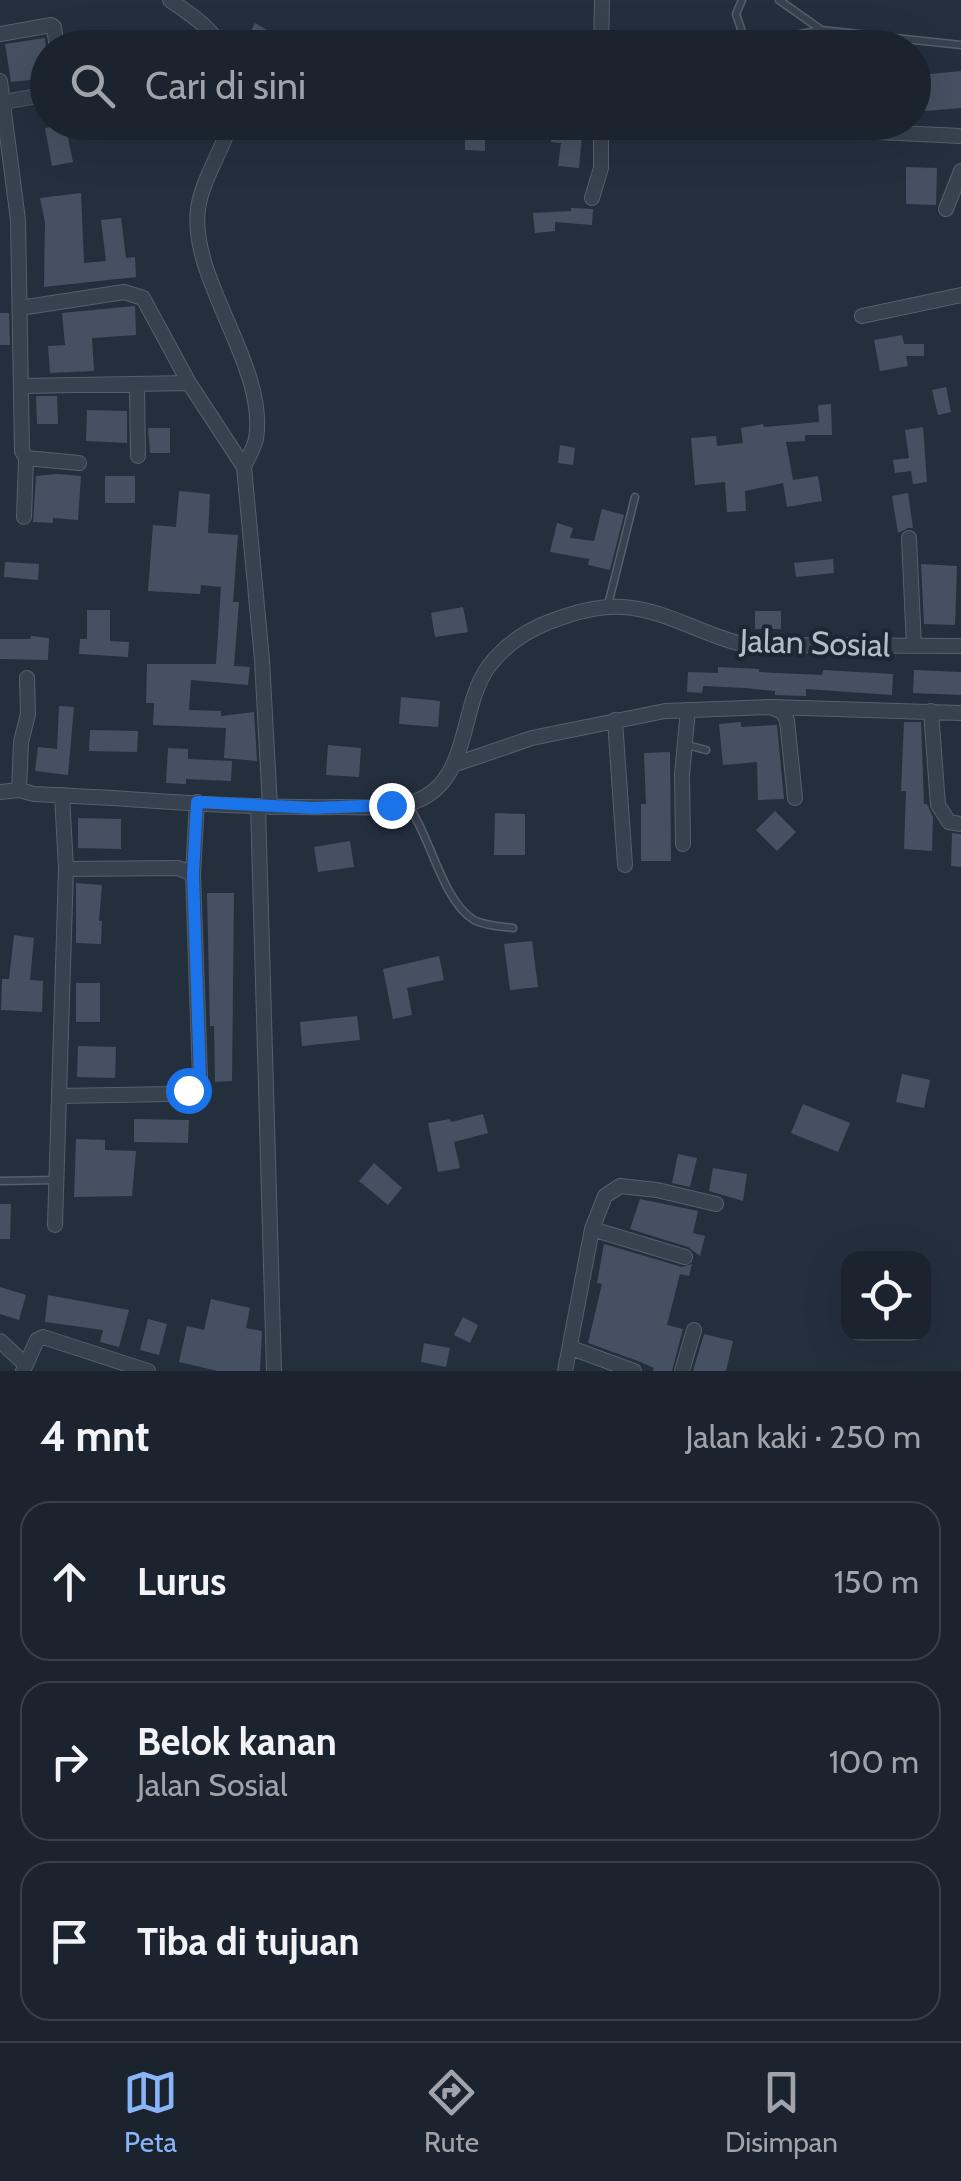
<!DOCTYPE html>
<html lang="id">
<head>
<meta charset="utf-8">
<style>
	body { margin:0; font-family:Cabin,sans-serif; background:#242b36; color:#f1f3f6 }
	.controls { position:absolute; right:30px; bottom:30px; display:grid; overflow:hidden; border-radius:20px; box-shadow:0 10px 40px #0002 }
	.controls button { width:90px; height:90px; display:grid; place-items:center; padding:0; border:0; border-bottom:2px solid #39404a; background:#1b232e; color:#f1f3f6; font:50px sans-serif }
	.stop { position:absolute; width:30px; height:30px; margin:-22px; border:8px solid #1a73e8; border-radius:50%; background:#fff }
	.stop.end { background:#1a73e8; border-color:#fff; box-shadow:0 2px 10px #0008 }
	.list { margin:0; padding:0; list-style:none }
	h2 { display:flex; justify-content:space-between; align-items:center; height:130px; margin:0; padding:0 40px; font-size:42px }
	h2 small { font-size:32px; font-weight:400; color:#a0a4aa }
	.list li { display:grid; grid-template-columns:65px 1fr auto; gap:30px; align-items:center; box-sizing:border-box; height:160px; margin:0 20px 20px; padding:0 20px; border:2px solid #39404a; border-radius:30px }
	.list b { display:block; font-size:38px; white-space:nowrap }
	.list p { margin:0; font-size:32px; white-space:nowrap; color:#a0a4aa }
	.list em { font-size:32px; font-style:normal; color:#a0a4aa }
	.icon { flex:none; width:55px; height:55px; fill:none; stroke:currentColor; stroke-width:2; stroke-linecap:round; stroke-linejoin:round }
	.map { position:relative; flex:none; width:961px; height:1371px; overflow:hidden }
	.search { position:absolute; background:#1b232e; box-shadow:0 10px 40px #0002; left:30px; right:30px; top:30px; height:110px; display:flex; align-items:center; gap:25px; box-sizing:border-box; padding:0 35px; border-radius:55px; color:#a0a4aa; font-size:38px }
	.sheet { height:670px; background:#1b232e }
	nav { display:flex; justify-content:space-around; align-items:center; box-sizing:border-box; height:140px; border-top:2px solid #39404a; background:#1b232e; font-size:28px; color:#a0a4aa }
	nav a { display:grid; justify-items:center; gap:5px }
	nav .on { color:#8ab4f8 }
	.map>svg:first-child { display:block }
	.building { fill:#455162 }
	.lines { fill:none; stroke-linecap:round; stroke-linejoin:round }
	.service-casing { stroke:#565f6c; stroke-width:9 }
	.minor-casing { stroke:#565f6c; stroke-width:16 }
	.service { stroke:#38414e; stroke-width:6 }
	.minor { stroke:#38414e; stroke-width:14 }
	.route { stroke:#1a73e8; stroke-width:12 }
	.labels { text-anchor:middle; stroke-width:8; stroke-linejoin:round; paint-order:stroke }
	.street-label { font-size:32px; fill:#b4bcc9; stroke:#1d2633 }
</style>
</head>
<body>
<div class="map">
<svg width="961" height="1371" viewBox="0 0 961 1371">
	<rect width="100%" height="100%" fill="#242f3e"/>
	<path class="building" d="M 255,23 L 274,34 L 268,46 L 249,35 Z
		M 677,35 L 711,36 L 711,48 L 676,48 Z
		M 45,38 L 48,78 L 11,82 L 5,44 Z
		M 961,71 L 961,108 L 925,111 L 923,97 L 914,98 L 914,83 L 922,82 L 921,75 Z
		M 553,122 L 583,125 L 579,168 L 558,166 L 561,143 L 551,142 Z
		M 65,124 L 73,162 L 52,166 L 45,128 Z
		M 465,133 L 485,133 L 485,151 L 465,150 Z
		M 906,167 L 937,168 L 936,205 L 906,204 Z
		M 81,193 L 84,263 L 106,261 L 101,220 L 121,218 L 126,258 L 135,257 L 136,277 L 44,287 L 45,223 L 40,198 Z
		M 571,208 L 593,209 L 592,225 L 555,222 L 555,231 L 535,233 L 533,213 L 571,211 Z
		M 135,306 L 136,335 L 92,338 L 94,371 L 50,373 L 48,346 L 65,345 L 62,313 Z
		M 0,313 L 9,313 L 10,345 L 0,345 Z
		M 902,335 L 904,344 L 924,344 L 924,356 L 906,356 L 908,366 L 880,371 L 874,340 Z
		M 946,387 L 951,412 L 938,415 L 932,390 Z
		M 36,396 L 57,396 L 58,424 L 37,424 Z
		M 831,404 L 832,435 L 805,435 L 805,441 L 786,442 L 793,480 L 818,476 L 822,501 L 787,507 L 783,483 L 745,491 L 746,511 L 727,512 L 725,482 L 695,485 L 691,438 L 716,436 L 717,446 L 743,443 L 741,428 L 763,424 L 764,427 L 819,422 L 818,405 Z
		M 87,410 L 127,411 L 127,443 L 86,441 Z
		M 923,427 L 927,482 L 913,484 L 911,471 L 895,473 L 893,460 L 909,458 L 905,430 Z
		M 148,428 L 170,428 L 170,453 L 150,453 Z
		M 560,445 L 575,448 L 573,465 L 558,463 Z
		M 58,474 L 81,476 L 78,520 L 53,518 L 53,523 L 33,522 L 36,476 Z
		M 105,476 L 135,476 L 135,503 L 105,503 Z
		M 179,491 L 210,494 L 208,533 L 238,535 L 233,602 L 239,602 L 234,666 L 250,667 L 248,685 L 191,680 L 189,710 L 221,711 L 221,716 L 254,712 L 257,761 L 224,758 L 226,728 L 153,725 L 154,703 L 146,703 L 147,664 L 216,664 L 221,587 L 201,585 L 200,594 L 148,591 L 153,525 L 176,527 Z
		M 908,493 L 913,528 L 908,528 L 898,533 L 892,496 Z
		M 602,509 L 624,515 L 610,570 L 588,565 L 589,559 L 550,552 L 557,523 L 573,528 L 570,538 L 594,541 Z
		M 833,559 L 834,573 L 796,577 L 794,563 Z
		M 5,562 L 39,564 L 38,580 L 4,577 Z
		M 921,564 L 957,566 L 955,625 L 924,624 Z
		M 463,607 L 468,632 L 435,637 L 431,613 Z
		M 87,610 L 110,610 L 110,641 L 129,642 L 128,657 L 79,654 L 80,639 L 87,639 Z
		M 755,611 L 781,611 L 781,629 L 755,629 Z
		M 31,636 L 49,638 L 48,660 L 0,659 L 0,639 L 30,639 Z
		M 718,667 L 759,669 L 759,672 L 822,675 L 823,670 L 893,674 L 892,695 L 806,689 L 806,696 L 775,695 L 775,691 L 745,688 L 703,686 L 702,693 L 687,692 L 688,672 L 718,673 Z
		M 914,670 L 961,672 L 961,695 L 913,693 Z
		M 401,697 L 440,701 L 438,727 L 399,724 Z
		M 59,706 L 74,707 L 68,775 L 35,771 L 38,747 L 57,749 Z
		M 741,722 L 741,727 L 777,725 L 784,799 L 758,800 L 757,762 L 723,765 L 719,724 Z
		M 904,722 L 921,722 L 924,804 L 927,804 L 933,817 L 932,851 L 904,849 L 906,791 L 901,791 Z
		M 90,730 L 138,731 L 137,752 L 89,751 Z
		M 328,745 L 361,748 L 359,777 L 326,775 Z
		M 168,748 L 188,749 L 188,759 L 232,761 L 231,781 L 186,779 L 186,784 L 166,783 Z
		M 670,752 L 671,861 L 641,861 L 641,804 L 646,804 L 644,753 Z
		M 775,811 L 796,832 L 777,851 L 756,830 Z
		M 495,813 L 525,814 L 525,855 L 494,855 Z
		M 78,818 L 121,819 L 121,849 L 78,848 Z
		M 952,833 L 961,834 L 961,867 L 951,866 Z
		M 350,841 L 354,867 L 318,872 L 314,847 Z
		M 76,883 L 102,885 L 99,921 L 102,921 L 101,944 L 76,943 Z
		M 207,893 L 234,893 L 232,1081 L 215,1082 L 214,1026 L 210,1026 Z
		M 14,935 L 34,938 L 30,980 L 43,981 L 42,1012 L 1,1010 L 2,979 L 9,979 Z
		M 532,941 L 538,987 L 510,990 L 504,944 Z
		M 439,956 L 444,980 L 407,988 L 412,1015 L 393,1019 L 383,969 Z
		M 76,983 L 100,983 L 100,1022 L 76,1022 Z
		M 357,1016 L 360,1040 L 302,1046 L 300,1022 Z
		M 78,1046 L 116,1047 L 115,1078 L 77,1077 Z
		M 902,1074 L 930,1080 L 924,1108 L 896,1102 Z
		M 803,1104 L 850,1123 L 838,1152 L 791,1133 Z
		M 483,1114 L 488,1133 L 454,1142 L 460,1168 L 438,1172 L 428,1123 L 450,1119 L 451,1122 Z
		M 134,1119 L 189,1120 L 188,1143 L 134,1142 Z
		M 76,1139 L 105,1140 L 105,1150 L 136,1151 L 132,1196 L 74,1197 Z
		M 678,1154 L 697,1158 L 690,1187 L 672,1183 Z
		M 374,1163 L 402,1188 L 388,1205 L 359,1181 Z
		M 713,1168 L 747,1174 L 743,1201 L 709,1191 Z
		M 640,1199 L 698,1211 L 693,1233 L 705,1236 L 700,1256 L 688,1247 L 630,1229 Z
		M 0,1204 L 11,1204 L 10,1239 L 0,1239 Z
		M 604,1244 L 682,1267 L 692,1264 L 689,1276 L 680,1274 L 667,1325 L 683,1329 L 672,1371 L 653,1371 L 654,1368 L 638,1361 L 588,1343 L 602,1284 L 597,1283 Z
		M 0,1287 L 26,1295 L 19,1320 L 0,1314 Z
		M 48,1295 L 129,1310 L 119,1347 L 100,1342 L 103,1330 L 45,1322 Z
		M 211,1299 L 250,1308 L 246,1328 L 262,1331 L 260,1371 L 218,1371 L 179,1362 L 187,1326 L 204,1330 Z
		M 463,1317 L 478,1325 L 470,1343 L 454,1335 Z
		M 148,1319 L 167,1324 L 159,1355 L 140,1350 Z
		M 704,1334 L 733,1341 L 726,1371 L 693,1371 Z
		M 424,1343 L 450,1348 L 446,1367 L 421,1362 Z"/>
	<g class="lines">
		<g class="service-casing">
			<path id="service" d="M 742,0 L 736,14 L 744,38 L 770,40 L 821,30 L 961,45
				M 779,0 L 820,29
				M 860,35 L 861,48
				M 608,605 L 635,497
				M 687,745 L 706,750
				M 407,804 C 430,834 442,901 474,920 C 485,926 500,926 513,928
				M 0,1181 L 55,1180"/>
		</g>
		<g class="minor-casing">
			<path id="minor" d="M 170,0 C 188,13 212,27 221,48
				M 0,34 L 51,25 L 54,27 L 57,48
				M 601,48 L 602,0
				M 0,81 L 18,220 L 22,451 L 26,458 L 79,463
				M 4,102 L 48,94
				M 231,122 C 222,151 202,180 198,209 C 189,280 268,366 256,439 C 254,448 247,459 244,467
				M 602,131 L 624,126 L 729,125 L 961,136
				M 592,198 L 601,168 L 601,125
				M 946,209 L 961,171
				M 20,308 L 124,292 L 143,298 L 189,383 L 244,467 L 262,660 L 270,807
				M 862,316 L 961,295
				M 137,385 L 138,456
				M 21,386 L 189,383
				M 24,517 L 26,458
				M 909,538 L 914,646
				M 771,707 L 782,712 L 787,720 L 795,798
				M 931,711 L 938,805 L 949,822 L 961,824
				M 615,720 L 625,865
				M 453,765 L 532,738 L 665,711 L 771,707 L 961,713
				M 19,790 L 21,742 L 28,714 L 27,678
				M 0,792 L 19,790 L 34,794 C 136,798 237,809 339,807 C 362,807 392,810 414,802 C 472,781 458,708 489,666 C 504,646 526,631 549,622 C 572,613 598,605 623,607 C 668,610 703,636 746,645 L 961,646
				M 258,806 L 274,1371
				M 683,844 L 682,774 L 688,710
				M 193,874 L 197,802
				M 59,1096 L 171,1094 L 195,1087 L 200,1078 L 193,874 L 178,868 L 66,869
				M 55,1225 L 66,869 L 62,795
				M 592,1229 L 685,1257
				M 0,1341 L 25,1364
				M 571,1348 L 634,1371
				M 23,1371 L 37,1340 L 43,1337 L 148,1371
				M 565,1371 L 592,1229 L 605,1196 L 620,1186 L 657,1190 L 716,1204
				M 682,1371 L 694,1330"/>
		</g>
		<use href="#service" class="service"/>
		<use href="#minor" class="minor"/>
	</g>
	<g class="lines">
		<path class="route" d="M 188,1090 L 199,1084 L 200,1078 L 193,874 L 197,802 L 314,808 L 391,805"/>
	</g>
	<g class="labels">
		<g class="street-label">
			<text transform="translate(815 643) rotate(2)" y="11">Jalan Sosial</text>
		</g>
	</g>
</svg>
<div class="controls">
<button><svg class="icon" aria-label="locate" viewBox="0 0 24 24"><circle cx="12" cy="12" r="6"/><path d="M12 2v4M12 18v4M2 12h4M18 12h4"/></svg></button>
</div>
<div class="stop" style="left:188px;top:1090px"></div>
<div class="stop end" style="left:391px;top:805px"></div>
<div class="search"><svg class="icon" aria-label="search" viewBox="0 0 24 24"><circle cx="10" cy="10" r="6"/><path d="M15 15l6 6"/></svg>Cari di sini</div>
</div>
<section class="sheet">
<h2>4 mnt<small>Jalan kaki · 250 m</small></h2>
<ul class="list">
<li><svg class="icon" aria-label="ahead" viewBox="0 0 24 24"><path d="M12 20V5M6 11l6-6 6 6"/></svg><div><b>Lurus</b></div><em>150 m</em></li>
<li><svg class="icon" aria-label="right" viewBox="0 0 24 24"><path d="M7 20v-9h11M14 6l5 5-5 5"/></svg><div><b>Belok kanan</b><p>Jalan Sosial</p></div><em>100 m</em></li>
<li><svg class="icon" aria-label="arrive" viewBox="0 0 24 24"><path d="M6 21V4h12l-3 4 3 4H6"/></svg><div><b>Tiba di tujuan</b></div></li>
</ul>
</section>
<nav>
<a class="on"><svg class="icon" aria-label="map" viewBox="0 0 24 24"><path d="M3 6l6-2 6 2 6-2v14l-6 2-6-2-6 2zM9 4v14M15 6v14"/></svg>Peta</a>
<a><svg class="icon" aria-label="directions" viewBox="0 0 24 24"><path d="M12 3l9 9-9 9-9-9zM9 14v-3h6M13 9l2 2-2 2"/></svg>Rute</a>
<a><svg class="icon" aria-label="saved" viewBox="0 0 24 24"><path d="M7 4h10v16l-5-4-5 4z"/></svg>Disimpan</a>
</nav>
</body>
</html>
